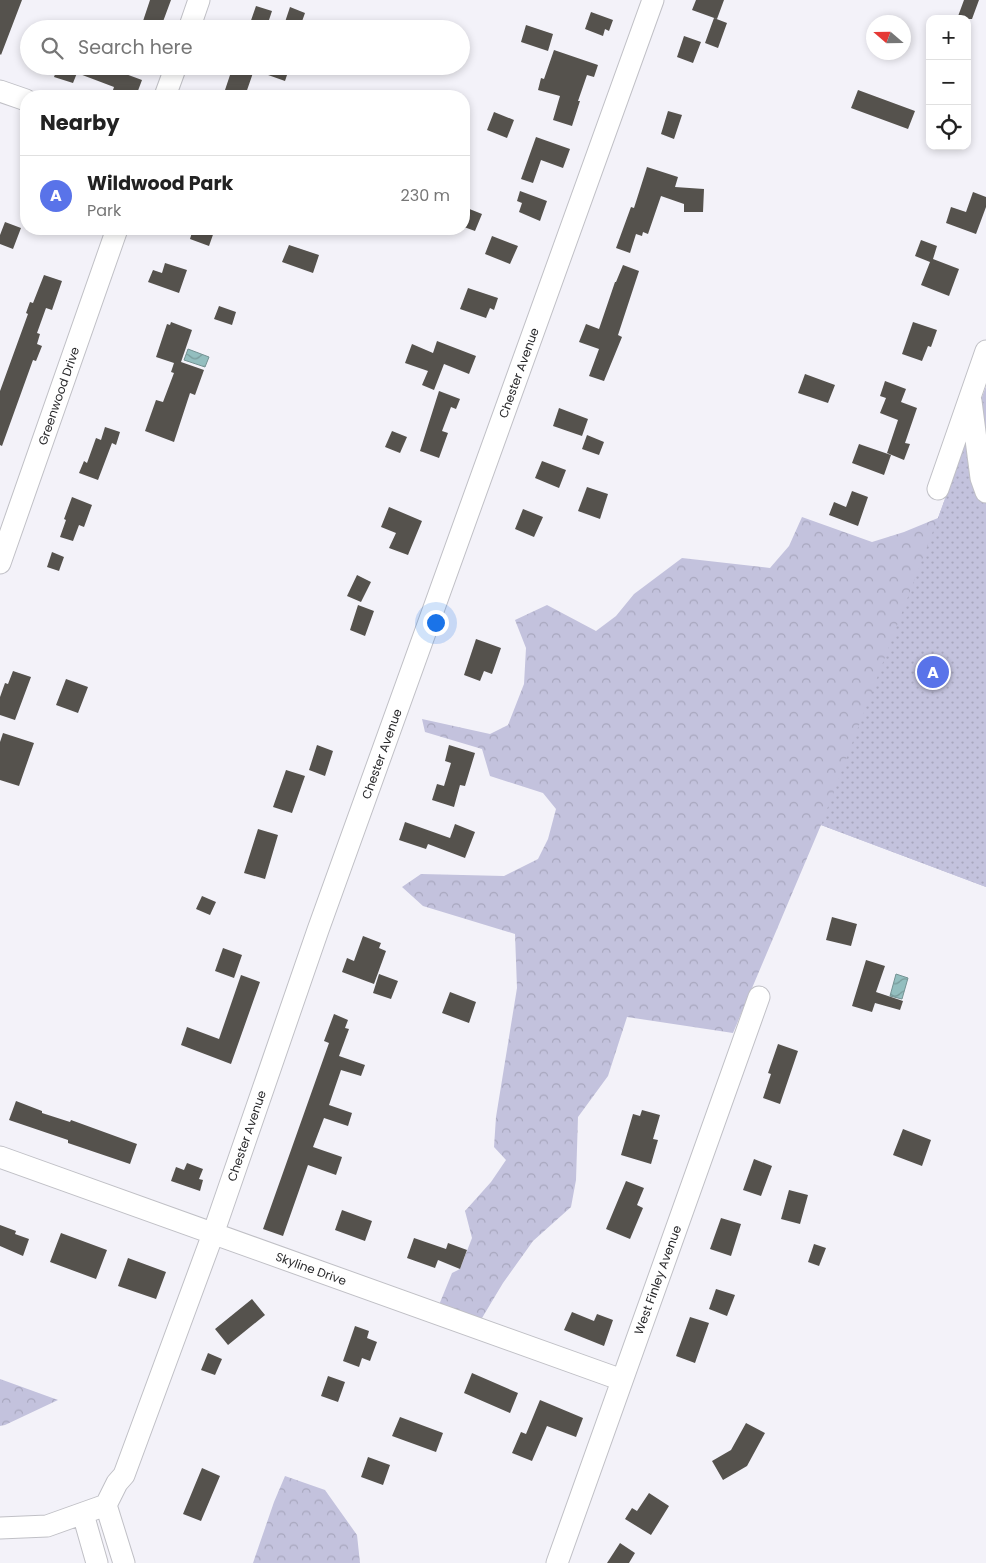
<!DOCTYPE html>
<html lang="en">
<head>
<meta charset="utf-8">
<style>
	body { margin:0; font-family:Poppins,sans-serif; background:#f6f6f6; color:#222 }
	.controls { position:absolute; right:15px; top:15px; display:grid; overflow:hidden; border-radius:10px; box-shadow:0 2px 8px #0003 }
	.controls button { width:45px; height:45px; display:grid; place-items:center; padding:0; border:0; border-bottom:1px solid #e0e0e0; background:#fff; color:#222; font:25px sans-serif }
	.compass { position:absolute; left:866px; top:15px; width:45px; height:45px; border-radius:50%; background:#fff; box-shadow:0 2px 8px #0003; rotate:290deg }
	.you { position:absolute; left:435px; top:622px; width:18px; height:18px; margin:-12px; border:4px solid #fff; border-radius:50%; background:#1a73e8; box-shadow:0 0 0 8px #1a73e833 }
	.badge { display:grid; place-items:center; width:32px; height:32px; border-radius:50%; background:#5973e9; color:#fff; font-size:16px; font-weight:700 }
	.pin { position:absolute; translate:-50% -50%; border:2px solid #fff; box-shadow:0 1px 5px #0006 }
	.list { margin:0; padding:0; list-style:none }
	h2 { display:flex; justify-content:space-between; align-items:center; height:65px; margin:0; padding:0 20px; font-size:21px }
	h2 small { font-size:16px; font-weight:400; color:#767676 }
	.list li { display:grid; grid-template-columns:32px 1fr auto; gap:15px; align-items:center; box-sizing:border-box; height:80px; padding:0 20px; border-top:1px solid #e0e0e0 }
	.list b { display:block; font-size:19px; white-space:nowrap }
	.list p { margin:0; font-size:16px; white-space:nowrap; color:#767676 }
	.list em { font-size:16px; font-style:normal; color:#767676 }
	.icon { flex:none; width:28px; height:28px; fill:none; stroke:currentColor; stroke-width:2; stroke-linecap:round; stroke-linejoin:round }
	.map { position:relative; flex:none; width:986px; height:1563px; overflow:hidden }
	.search { position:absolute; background:#fff; box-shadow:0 2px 8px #0003; left:20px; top:20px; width:450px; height:55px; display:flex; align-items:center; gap:12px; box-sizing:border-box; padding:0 18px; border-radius:28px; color:#767676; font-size:19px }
	.panel { position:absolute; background:#fff; box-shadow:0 2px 8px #0003; left:20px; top:90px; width:450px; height:145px; border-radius:20px }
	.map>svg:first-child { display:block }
	.forest { fill:url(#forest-crowns) }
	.park { fill:url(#park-dots) }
	.water { fill:url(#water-waves); stroke:#749293 }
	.building { fill:#55524d }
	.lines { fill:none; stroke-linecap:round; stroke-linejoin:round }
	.minor-casing { stroke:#c0c0c6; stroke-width:23 }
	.minor { stroke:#fff; stroke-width:21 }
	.labels { text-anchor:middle; stroke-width:5; stroke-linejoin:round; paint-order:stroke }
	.street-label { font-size:12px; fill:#2a2a2c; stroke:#fff }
</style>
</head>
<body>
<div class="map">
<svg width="986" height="1563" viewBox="0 0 986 1563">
	<defs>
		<pattern id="forest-crowns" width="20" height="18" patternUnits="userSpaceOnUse" patternTransform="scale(1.25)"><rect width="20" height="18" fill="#c3c2dd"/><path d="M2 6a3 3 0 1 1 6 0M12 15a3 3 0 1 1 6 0" fill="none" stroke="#a8a7be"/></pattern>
		<pattern id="park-dots" width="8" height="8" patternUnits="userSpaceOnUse" patternTransform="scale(1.25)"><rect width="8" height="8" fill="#c3c2dd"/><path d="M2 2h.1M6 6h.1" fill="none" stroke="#a8a7be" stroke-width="1.8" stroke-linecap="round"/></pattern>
		<pattern id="water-waves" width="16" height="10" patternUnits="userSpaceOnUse" patternTransform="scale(1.25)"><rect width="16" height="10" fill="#93bebf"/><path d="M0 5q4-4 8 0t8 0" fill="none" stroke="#789b9b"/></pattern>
	</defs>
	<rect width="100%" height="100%" fill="#f3f2f9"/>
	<path class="forest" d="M 986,387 L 986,887 L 821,825 L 733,1033 L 627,1017 L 608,1076 L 578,1117 L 576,1180 L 571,1207 L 533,1241 L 503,1283 L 479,1323 L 437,1310 L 452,1273 L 460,1269 L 472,1238 L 465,1211 L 491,1182 L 506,1160 L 494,1147 L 496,1117 L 517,988 L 515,934 L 423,906 L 402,887 L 421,874 L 504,876 L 538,859 L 548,839 L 556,809 L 543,793 L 490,776 L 482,749 L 425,732 L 422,719 L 490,734 L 508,725 L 524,684 L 526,648 L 515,620 L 547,605 L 596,631 L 616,616 L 634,594 L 682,558 L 770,568 L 789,546 L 802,517 L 872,542 L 904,532 L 938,518 Z
		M 0,1379 L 58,1400 L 5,1425 L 0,1426 Z
		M 285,1476 L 325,1490 L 357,1535 L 360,1563 L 253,1563 L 274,1502 Z"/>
	<path class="park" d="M 986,387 L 986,887 L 821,825 L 938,518 Z"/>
	<path class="water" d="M 188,349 L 209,357 L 205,367 L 184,360 Z
		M 896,974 L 908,978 L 902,999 L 890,996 Z"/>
	<path class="building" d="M 0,0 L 22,0 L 1,55 L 0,54 Z
		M 150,0 L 171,0 L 161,27 L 143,21 Z
		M 696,0 L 724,0 L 717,19 L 692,10 Z
		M 964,0 L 979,0 L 972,19 L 957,19 Z
		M 256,6 L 272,11 L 266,29 L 248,29 Z
		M 290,7 L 305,13 L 300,27 L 285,22 Z
		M 591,12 L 613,20 L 609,31 L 605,29 L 603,36 L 585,29 Z
		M 714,18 L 727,23 L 718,48 L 705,43 Z
		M 526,25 L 553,34 L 548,51 L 521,42 Z
		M 684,36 L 701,42 L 693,63 L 677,57 Z
		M 554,50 L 598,65 L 594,77 L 587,75 L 578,101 L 580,101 L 572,126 L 553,120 L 560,96 L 538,90 L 541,78 L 544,79 Z
		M 58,66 L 126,66 L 123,73 L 142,80 L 136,96 L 121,96 L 112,93 L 114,87 L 77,73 L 73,83 L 54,77 Z
		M 233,66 L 290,66 L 285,81 L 254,70 L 245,96 L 223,96 Z
		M 858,90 L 915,111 L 908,129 L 851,108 Z
		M 668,111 L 682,115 L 674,139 L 661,134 Z
		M 494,112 L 514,120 L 507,138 L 487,130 Z
		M 536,137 L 570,149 L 563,168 L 541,160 L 533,183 L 521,179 Z
		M 647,167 L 678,177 L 675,187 L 704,189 L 703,212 L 684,212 L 684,204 L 661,196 L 648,234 L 643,232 L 642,236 L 636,234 L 630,253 L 616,248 L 631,207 L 634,208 Z
		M 520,191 L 547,201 L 540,221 L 519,212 L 522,203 L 517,201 Z
		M 973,192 L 986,197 L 986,207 L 976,234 L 946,223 L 951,207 L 966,212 Z
		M 467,208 L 482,214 L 475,231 L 464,227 L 464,215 Z
		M 5,222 L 21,228 L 13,249 L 0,244 L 0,235 Z
		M 193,229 L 215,229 L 209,246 L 190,239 Z
		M 492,236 L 518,246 L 510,264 L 485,254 Z
		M 921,240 L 937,246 L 933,259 L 959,269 L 949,296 L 921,285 L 930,262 L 915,256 Z
		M 289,245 L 319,255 L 313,273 L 282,262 Z
		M 165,263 L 187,270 L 179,293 L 148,282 L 153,270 L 162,273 Z
		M 623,265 L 639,271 L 618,335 L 622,337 L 604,381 L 589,376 L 599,349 L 579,342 L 586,324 L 599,329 L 615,282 L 616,282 Z
		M 44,275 L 62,281 L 52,310 L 46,308 L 37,333 L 40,334 L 37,344 L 42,346 L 36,361 L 33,360 L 2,446 L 0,445 L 0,391 L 28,314 L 26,313 L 30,302 L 33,303 Z
		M 468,288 L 498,298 L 494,310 L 490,308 L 486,318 L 460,309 Z
		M 219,306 L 236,312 L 232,325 L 214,319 Z
		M 171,322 L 192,330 L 181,362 L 204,370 L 195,395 L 190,393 L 174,442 L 145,431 L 156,400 L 163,402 L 174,373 L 171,372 L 174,363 L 156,357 L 167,324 L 170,325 Z
		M 913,322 L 937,330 L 931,347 L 928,346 L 922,361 L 902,354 Z
		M 437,341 L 476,356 L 469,374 L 444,364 L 434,390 L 422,385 L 428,371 L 405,363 L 412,344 L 433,353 Z
		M 805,374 L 835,385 L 828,403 L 798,393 Z
		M 885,381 L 906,389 L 901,402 L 917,408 L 905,443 L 910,444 L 904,460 L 887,453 L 898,420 L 880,413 L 886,398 L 880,396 Z
		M 439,391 L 460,399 L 456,409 L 451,407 L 442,431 L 448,433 L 439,458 L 420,451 Z
		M 559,408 L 588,419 L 582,436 L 553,426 Z
		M 105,427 L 120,432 L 116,445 L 112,443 L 98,480 L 79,473 L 84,461 L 87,463 L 96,438 L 101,440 Z
		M 392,431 L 407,437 L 400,453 L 385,447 Z
		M 587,435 L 604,442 L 599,455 L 582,449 Z
		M 859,444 L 891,455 L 884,475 L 852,463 Z
		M 542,461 L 566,470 L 559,488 L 535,478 Z
		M 587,487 L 608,494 L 600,519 L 578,511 Z
		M 852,491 L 868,497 L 858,526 L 829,515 L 834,502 L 846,507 Z
		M 72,497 L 92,505 L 84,527 L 79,525 L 73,541 L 60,537 L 66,520 L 64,519 Z
		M 389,507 L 422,521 L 408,555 L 389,548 L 396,533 L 381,527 Z
		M 523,509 L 543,517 L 534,537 L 515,529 Z
		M 52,552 L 64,557 L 59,571 L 47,567 Z
		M 357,575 L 371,582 L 361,602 L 347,596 Z
		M 358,605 L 374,611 L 365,636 L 350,630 Z
		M 476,639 L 501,648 L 492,674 L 484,671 L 480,681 L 464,675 Z
		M 13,671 L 31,677 L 15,720 L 0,715 L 0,697 L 5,683 L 8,684 Z
		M 66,679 L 88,687 L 78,713 L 56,705 Z
		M 3,733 L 34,743 L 19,786 L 0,780 L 0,742 Z
		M 317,745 L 333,751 L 325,776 L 309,770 Z
		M 449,745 L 475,753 L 465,786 L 460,785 L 454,807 L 432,800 L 437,784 L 444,786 L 451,763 L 445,761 Z
		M 286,770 L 305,776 L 292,813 L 273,807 Z
		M 405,822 L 450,838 L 455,824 L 475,832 L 465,858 L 428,844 L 426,849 L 399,840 Z
		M 258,829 L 278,835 L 265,879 L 244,873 Z
		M 202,896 L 216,902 L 210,915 L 196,909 Z
		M 832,917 L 857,924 L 851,946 L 826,940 Z
		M 363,936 L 381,943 L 379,948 L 386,951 L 374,984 L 342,972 L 347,958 L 354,961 Z
		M 223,948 L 242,955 L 234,978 L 215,971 Z
		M 866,960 L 885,966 L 876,992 L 903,1001 L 900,1010 L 875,1003 L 872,1012 L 852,1006 Z
		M 379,974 L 398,981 L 391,999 L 373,993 Z
		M 241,975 L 260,982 L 231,1064 L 181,1045 L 187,1027 L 219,1039 Z
		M 450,992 L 476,1002 L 469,1023 L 442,1013 Z
		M 334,1014 L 348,1020 L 345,1028 L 349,1029 L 339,1056 L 365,1065 L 361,1076 L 341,1070 L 329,1105 L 352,1113 L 348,1126 L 324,1118 L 313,1147 L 342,1157 L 336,1175 L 308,1165 L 283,1236 L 263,1229 L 329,1043 L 324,1041 Z
		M 778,1044 L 798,1051 L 780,1104 L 763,1098 L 771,1074 L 768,1073 Z
		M 16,1101 L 42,1111 L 42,1113 L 70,1122 L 71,1120 L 137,1144 L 130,1164 L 68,1143 L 68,1140 L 9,1120 Z
		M 642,1110 L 660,1115 L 653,1139 L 658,1140 L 651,1164 L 621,1155 L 633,1114 L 640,1116 Z
		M 903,1129 L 931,1140 L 922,1166 L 893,1155 Z
		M 754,1159 L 772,1166 L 761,1196 L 743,1190 Z
		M 187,1163 L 203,1169 L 199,1179 L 203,1180 L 200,1191 L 171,1181 L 176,1167 L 184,1170 Z
		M 626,1181 L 644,1188 L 637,1205 L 643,1208 L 630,1239 L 606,1229 Z
		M 789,1190 L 808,1195 L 800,1224 L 781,1219 Z
		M 342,1210 L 372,1221 L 365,1241 L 335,1230 Z
		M 721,1218 L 741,1224 L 731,1256 L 710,1249 Z
		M 0,1225 L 16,1231 L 15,1234 L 29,1239 L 23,1256 L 0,1246 Z
		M 61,1233 L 107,1250 L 96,1279 L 50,1262 Z
		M 414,1238 L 446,1249 L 448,1243 L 467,1250 L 460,1269 L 438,1260 L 435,1268 L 407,1258 Z
		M 814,1244 L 826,1248 L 819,1266 L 808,1262 Z
		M 128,1258 L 166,1272 L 156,1299 L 118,1286 Z
		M 716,1289 L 735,1295 L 727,1316 L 709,1309 Z
		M 252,1299 L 265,1315 L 228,1345 L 215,1329 Z
		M 572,1312 L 594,1321 L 597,1314 L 613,1320 L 604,1346 L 564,1330 Z
		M 690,1317 L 709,1323 L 695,1363 L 676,1356 Z
		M 355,1326 L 369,1331 L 367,1338 L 377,1342 L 370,1361 L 362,1358 L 359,1367 L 343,1361 Z
		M 208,1353 L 222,1359 L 215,1375 L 201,1370 Z
		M 472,1373 L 518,1393 L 510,1413 L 464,1393 Z
		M 328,1376 L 345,1382 L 338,1402 L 321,1396 Z
		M 540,1400 L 583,1418 L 576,1437 L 547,1426 L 532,1461 L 512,1453 L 521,1432 L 526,1434 Z
		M 400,1417 L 443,1433 L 436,1452 L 392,1436 Z
		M 746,1423 L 765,1433 L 747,1466 L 723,1480 L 712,1461 L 731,1450 Z
		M 368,1457 L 390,1465 L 383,1485 L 361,1477 Z
		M 202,1468 L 220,1476 L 201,1521 L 183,1514 Z
		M 649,1493 L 669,1506 L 651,1535 L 625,1519 L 632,1508 L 637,1511 Z
		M 620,1543 L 635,1553 L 629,1563 L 607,1563 Z"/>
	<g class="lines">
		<g class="minor-casing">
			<path id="minor" d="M 189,29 L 199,0
				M 0,91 L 26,100
				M 165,96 L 176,66
				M 971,401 L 981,478 L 986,492
				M 938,489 L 986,351
				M 0,563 L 117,229
				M 0,1157 L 622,1380
				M 106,1505 L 117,1483 L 124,1475 L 213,1234 L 318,930 L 653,0
				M 106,1505 L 124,1563
				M 83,1514 L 97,1563
				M 0,1528 L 47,1526 L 106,1505
				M 557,1563 L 759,997"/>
		</g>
		<use href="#minor" class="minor"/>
	</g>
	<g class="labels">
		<g class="street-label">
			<text transform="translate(519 373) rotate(-70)" y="4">Chester Avenue</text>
			<text transform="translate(59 396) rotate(-71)" y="4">Greenwood Drive</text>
			<text transform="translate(382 754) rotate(-70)" y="4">Chester Avenue</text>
			<text transform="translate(247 1136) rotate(-71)" y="4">Chester Avenue</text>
			<text transform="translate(311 1269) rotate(20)" y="4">Skyline Drive</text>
			<text transform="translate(658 1280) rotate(-70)" y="4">West Finley Avenue</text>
		</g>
	</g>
</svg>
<div class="controls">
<button>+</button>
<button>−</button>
<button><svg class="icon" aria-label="locate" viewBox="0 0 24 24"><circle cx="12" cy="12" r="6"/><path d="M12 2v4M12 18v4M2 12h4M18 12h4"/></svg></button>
</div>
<svg class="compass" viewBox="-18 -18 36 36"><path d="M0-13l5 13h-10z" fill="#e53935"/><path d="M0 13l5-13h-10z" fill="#767676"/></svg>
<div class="you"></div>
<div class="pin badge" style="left:933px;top:672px">A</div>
<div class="search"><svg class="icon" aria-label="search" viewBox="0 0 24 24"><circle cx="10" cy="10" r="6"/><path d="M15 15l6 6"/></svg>Search here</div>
<section class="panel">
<h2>Nearby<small></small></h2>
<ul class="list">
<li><span class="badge">A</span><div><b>Wildwood Park</b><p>Park</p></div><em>230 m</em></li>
</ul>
</section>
</div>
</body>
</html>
